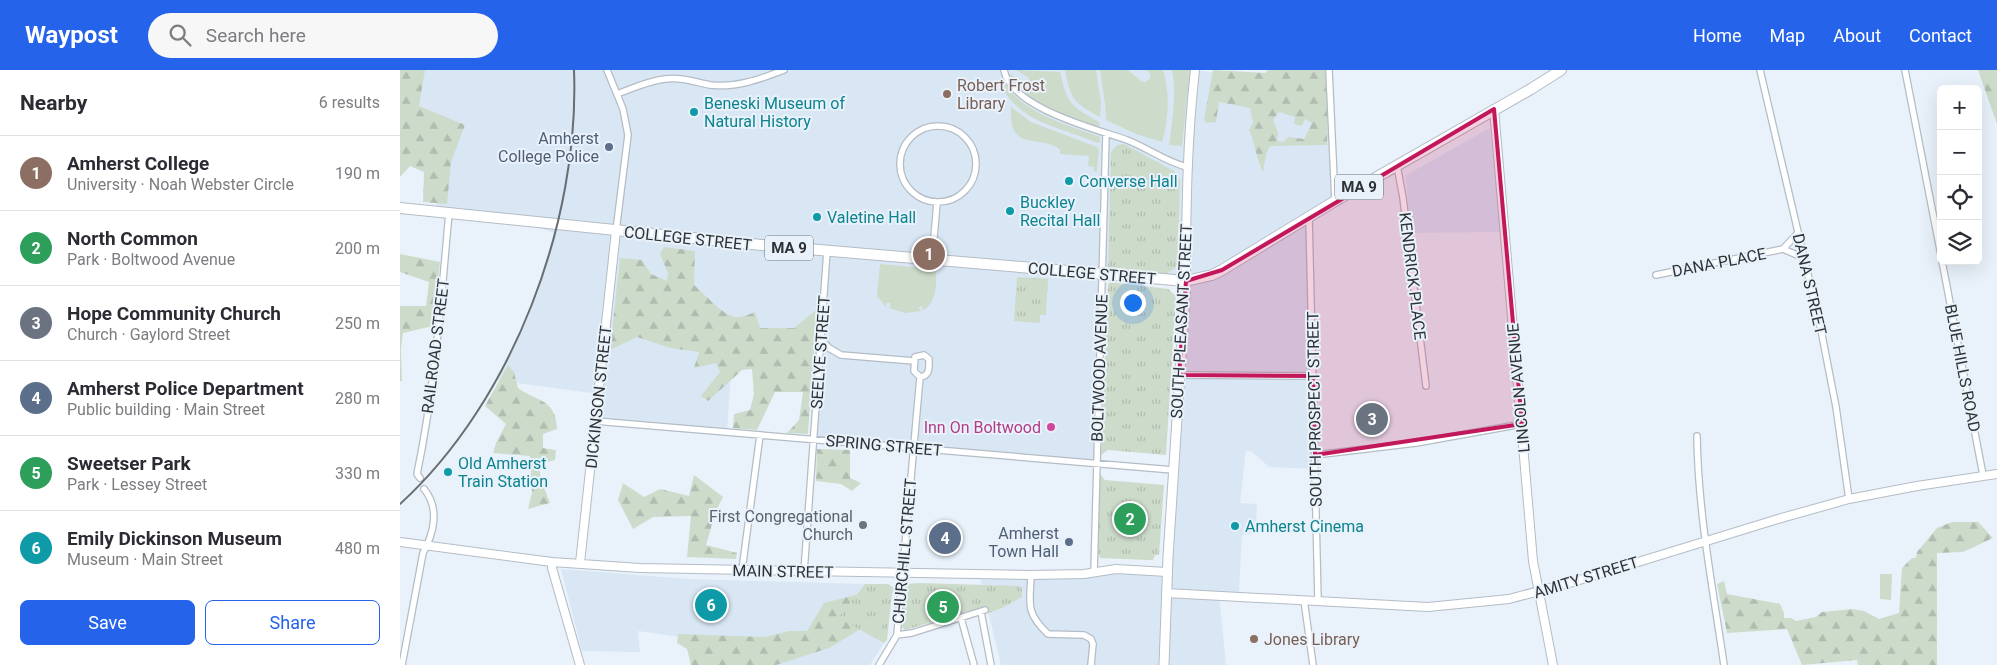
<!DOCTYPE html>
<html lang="en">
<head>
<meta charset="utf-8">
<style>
	body { margin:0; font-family:Roboto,sans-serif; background:#f7f7f7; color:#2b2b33 }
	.controls { position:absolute; right:15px; top:15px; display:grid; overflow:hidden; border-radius:8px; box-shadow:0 5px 20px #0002 }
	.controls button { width:45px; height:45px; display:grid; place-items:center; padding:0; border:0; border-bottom:1px solid #e1e1e2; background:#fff; color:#2b2b33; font:25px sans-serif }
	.you { position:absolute; left:732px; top:232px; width:18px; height:18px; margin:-12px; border:4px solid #fff; border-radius:50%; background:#1a73e8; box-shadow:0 0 0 8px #1a73e833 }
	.badge { display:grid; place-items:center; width:32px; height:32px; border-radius:50%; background:#2563eb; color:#fff; font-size:16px; font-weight:700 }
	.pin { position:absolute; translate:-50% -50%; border:2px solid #fff; box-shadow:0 1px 5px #0006 }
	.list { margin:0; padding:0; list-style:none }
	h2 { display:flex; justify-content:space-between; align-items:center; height:65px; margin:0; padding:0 20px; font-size:21px }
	h2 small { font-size:16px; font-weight:400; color:#7c7c81 }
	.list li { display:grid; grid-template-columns:32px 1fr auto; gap:15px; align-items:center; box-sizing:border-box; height:75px; padding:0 20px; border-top:1px solid #e1e1e2 }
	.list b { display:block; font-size:19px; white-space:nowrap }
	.list p { margin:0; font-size:16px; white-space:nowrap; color:#7c7c81 }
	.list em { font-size:16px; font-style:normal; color:#7c7c81 }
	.actions { display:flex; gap:10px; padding:15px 20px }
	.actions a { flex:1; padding:11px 0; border:1px solid #2563eb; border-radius:8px; text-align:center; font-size:18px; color:#2563eb }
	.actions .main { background:#2563eb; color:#fff }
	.icon { flex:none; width:28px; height:28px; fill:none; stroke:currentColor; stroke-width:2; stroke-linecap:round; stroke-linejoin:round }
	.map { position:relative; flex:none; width:1597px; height:595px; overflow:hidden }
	header { display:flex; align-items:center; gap:30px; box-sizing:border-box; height:70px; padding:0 25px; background:#2563eb; color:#fff }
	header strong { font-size:24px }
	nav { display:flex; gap:28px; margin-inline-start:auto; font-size:18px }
	.search { width:350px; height:45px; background:#f7f7f7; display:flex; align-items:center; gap:12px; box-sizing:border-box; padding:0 18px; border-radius:28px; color:#7c7c81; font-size:19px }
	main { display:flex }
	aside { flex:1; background:#fff }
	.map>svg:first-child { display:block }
	.built { fill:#d9e7f5 }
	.green { fill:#cddbcb }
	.forest { fill:url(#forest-firs); fill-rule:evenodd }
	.park { fill:url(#park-tufts) }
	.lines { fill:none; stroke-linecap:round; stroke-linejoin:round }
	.street-casing { stroke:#b4bcc5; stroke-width:8 }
	.secondary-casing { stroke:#b4bcc5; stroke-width:10 }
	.primary-casing { stroke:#b4bcc5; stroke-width:11 }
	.highway-casing { stroke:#b4bcc5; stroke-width:12 }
	.street { stroke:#fff; stroke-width:5.5 }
	.secondary { stroke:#fff; stroke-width:8 }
	.primary { stroke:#fff; stroke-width:9 }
	.highway { stroke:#fff; stroke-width:10 }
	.rail { stroke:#676d71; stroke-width:2 }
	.marked { fill:#c2185b; fill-opacity:0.2; stroke:#c2185b; stroke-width:4; stroke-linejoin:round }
	.education-dot { fill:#8d6e63; stroke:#e9f2fb; stroke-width:2 }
	.culture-dot { fill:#0f9aa8; stroke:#e9f2fb; stroke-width:2 }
	.service-dot { fill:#5c6f8a; stroke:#e9f2fb; stroke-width:2 }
	.hotel-dot { fill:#d1479c; stroke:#e9f2fb; stroke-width:2 }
	.worship-dot { fill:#6b7280; stroke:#e9f2fb; stroke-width:2 }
	.labels { text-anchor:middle; stroke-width:4; stroke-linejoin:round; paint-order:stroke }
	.shield { fill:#e9f2fb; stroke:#666c70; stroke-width:1 }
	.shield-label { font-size:15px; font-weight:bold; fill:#2e3235 }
	.education-label { font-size:16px; fill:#785e54; stroke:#e9f2fb; text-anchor:start }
	.culture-label { font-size:16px; fill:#0d838f; stroke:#e9f2fb; text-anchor:start }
	.service-label { font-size:16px; fill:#4e5e75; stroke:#e9f2fb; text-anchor:end }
	.street-label { font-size:16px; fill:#2e3235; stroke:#e9f2fb }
	.hotel-label { font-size:16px; fill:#b23c85; stroke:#e9f2fb; text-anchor:end }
	.worship-label { font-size:16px; fill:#5b616d; stroke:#e9f2fb; text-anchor:end }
</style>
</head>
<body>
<header>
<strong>Waypost</strong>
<div class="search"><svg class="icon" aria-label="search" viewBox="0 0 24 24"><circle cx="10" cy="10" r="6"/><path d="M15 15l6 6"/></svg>Search here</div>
<nav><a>Home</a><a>Map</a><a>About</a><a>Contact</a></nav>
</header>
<main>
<aside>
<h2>Nearby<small>6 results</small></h2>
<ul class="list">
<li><span class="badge" style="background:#8d6e63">1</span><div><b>Amherst College</b><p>University · Noah Webster Circle</p></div><em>190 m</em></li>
<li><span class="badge" style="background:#2e9e5b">2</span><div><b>North Common</b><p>Park · Boltwood Avenue</p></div><em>200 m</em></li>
<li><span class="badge" style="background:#6b7280">3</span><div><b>Hope Community Church</b><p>Church · Gaylord Street</p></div><em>250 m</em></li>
<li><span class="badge" style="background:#5c6f8a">4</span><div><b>Amherst Police Department</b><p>Public building · Main Street</p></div><em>280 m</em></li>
<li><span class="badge" style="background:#2e9e5b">5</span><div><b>Sweetser Park</b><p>Park · Lessey Street</p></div><em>330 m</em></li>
<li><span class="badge" style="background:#0f9aa8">6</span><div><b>Emily Dickinson Museum</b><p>Museum · Main Street</p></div><em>480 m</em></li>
</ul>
<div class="actions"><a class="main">Save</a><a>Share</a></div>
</aside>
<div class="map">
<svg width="1597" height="595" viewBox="0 0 1597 595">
	<defs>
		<pattern id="forest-firs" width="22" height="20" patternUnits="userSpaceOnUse" patternTransform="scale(1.25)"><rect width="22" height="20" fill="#cddbcb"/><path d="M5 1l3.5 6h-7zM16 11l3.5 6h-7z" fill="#b0bcaf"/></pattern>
		<pattern id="park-tufts" width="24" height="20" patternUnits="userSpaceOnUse" patternTransform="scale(1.25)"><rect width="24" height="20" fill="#cddbcb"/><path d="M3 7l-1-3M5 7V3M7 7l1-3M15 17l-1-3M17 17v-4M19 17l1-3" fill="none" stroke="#b0bcaf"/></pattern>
	</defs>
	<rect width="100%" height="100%" fill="#e9f2fb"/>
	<path class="built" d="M 19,0 L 796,0 L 872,10 L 929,0 L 935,131 L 909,148 L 915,399 L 869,397 L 851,381 L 846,381 L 840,433 L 857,434 L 856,463 L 842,465 L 839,522 L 819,526 L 826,595 L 601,595 L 579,504 L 702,500 L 767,501 L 786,211 L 702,205 L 696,394 L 414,370 L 419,289 L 398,268 L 334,263 L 327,362 L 195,351 L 198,324 L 96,310 L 119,266 L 137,221 L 154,163 L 114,149 L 36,141 L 41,89 L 15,42 Z
		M 1090,58 L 1101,162 L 1010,163 L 1006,105 Z
		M 161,499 L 289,509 L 465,514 L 438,547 L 484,573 L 470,595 L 304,595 L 301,570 L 238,561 L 240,582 L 182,581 Z"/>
	<path class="green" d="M 616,0 L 660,2 C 668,35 670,35 699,52 L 700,57 C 673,48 619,33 610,3 L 618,10 L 628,13 L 629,8 Z
		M 665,0 L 696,0 L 701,33 L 700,47 C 673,32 671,30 665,0 Z
		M 700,0 L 728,0 L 741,11 L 746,12 L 750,8 L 750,3 L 746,0 L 763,0 C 770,23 769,49 762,72 L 736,64 L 706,50 L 705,34 Z
		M 772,0 L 790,0 L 782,76 L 769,75 C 772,51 777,24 772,0 Z
		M 602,8 C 619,43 666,54 700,67 L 700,72 L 697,73 C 655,54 621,55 597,10 Z
		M 611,37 L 631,52 L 697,77 L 699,80 L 697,101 L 694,102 L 694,97 L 688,96 L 689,86 L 660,84 L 660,80 C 642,63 608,85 611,37 Z
		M 480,194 L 535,199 C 538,210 536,235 523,240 L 522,236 L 518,238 L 522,241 L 505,243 L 489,238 L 491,235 L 490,233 L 486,233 L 486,237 L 477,226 Z
		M 1480,504 L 1492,504 L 1491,530 L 1480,529 Z"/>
	<path class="forest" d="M 0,0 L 25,0 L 19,36 L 65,55 L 51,92 L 47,134 L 23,132 L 24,102 L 10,96 L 0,107 Z
		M 813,0 L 865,3 L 868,0 L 926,0 L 928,35 L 927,75 L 870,76 L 866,84 L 863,102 C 856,88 855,73 849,60 L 853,53 L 850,38 L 819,32 L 816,52 L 806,53 L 804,49 ZM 879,42 L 895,47 L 894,54 L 902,56 L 905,49 L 912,53 L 904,69 L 888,67 L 883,72 L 877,71 L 878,63 L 873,50 Z
		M 1578,0 L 1597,0 L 1597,54 Z
		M 264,177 L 295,181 L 294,215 C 306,225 322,245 336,247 C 341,248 350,244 355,242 L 360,258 L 394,258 L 417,239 L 408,364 L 387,363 L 399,350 L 403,322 L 375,322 L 357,360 L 333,358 L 334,344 L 350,340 L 354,324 L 352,299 L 342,300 L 308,331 L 301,326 L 320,302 L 316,293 L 294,298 L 299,282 L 270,278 L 237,267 L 210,280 L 220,188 L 242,190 L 251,204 L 267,211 L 268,203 L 260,184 Z
		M 0,184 L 40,192 L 33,256 L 3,263 L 1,279 L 2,311 L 0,311 L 0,236 L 26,236 L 29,212 L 0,202 Z
		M 108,295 L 114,302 L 118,318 C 138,332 156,329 157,359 L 143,364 L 143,378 L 156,380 L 155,390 L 139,394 L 141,410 L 150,433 L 128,439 L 132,423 L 130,386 L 93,383 L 96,373 L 106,354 L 85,336 Z
		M 417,379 L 450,380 L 450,408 L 461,413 L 452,421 L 441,414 L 416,411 Z
		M 294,405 L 323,427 L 316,441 L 306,475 L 337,483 L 336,489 L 287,487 L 291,446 L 253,447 L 233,459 L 218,430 L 223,413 L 244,427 L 260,419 L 289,426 Z
		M 1552,452 L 1578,452 L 1593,468 L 1563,482 L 1537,483 L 1537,595 L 1458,595 L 1457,590 L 1402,595 L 1387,559 L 1327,563 L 1317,514 L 1324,511 L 1327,524 L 1380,534 L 1384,543 L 1384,548 L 1391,548 L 1396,551 L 1416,547 L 1422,542 L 1452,539 L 1464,541 L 1479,549 L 1499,543 L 1502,498 L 1512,488 L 1516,488 L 1517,482 L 1537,458 Z
		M 463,523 L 459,560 L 429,578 L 376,595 L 291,595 L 287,579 L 277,573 L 278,564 L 365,567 L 389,561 L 407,561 L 424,533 Z"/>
	<path class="park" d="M 724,74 L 774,101 L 780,109 L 778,193 L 775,198 L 766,204 L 712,201 L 708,198 L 711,82 L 717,75 Z
		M 617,207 L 648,209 L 646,245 L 640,245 L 640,253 L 614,251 Z
		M 711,212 L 768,219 L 776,226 L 766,385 L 708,380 L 701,385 L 708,214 Z
		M 700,404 L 705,410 L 764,415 L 759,485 L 755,485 L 753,490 L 748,490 L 700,488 L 698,483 Z
		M 520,513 L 620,516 L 622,519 L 622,527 L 602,538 L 589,543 L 587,536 L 505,560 L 500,555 L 505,514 Z
		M 465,514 L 488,514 L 494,518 L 492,524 L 487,570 L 484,573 L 438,548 Z"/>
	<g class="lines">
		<g class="street-casing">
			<path id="street" d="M 207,0 L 223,39 L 228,65 L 216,161
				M 604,0 C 611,38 696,59 727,70 C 748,78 766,92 787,97
				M 929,0 L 935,131
				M 1360,0 L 1421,260 L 1436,337 L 1449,429
				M 1505,0 L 1541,185
				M 217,24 C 233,18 248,11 265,9 C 281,7 295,12 310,15 C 337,18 360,9 384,0
				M500 94a38 38 0 1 1 76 0a38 38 0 1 1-76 0Z
				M 997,95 L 1003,128 L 1026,316
				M 909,148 L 918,530
				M 1383,179 L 1404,188
				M 532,190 L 537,133
				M 1542,191 L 1583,405
				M 1256,205 L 1383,179 L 1398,163
				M 421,269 L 429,278 L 441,285 L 514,291
				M 524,285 L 529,289 C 529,298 530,306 520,307 L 514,301 L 515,287 Z
				M 779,305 L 913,306
				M 195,351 L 773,400
				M 1297,366 C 1298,443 1313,519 1324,595
				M 915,385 L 1016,373 L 1122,354
				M 20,408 L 17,404 C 35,318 41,230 49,143
				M 342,500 L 360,365
				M 404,502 L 427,181
				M 694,502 L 706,64
				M 631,505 C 630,534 625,542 648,564 L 684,565 L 691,569 L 693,574 L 691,595
				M 904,530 L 913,595
				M 581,542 L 591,595
				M 561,548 L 574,595
				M 497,565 L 520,307
				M 2,595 L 23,483 C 34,463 40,438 24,419
				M 479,595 L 497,565 L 512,563 L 585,540"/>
		</g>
		<g class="secondary-casing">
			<path id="secondary" d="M 1094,39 L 1133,491 L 1153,595
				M 786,211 C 786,140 787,70 795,0
				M 0,472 L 152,492 L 240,498 L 631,505 L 684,504 L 716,499 L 767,502
				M 152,492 L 152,498 L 180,595
				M 180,493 L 216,161
				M 766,523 L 1028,537 L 1109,529 L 1173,512 L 1378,449 L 1449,429 L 1517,416 L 1597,404"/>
		</g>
		<g class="primary-casing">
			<path id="primary" d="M 764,595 L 768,487 L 786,211"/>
		</g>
		<g class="highway-casing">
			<path id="highway" d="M 0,138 L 372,176 L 786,211 L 812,205 L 822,200 L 935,131 L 1131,19 L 1161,0"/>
		</g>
		<use href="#street" class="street"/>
		<use href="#secondary" class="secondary"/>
		<use href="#primary" class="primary"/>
		<use href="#highway" class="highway"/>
		<path class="rail" d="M 0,434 C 113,331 180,151 174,0"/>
	</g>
	<path class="marked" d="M 1094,39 L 1122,354 L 915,385 L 913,306 L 779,305 L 786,211 L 822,200 Z"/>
	<g class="education-dot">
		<circle cx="547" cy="24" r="5"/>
		<circle cx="854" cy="569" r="5"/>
	</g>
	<g class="culture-dot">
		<circle cx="294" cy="42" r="5"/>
		<circle cx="669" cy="111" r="5"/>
		<circle cx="610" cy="141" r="5"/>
		<circle cx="417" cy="147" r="5"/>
		<circle cx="48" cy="402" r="5"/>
		<circle cx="835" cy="456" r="5"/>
	</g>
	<g class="service-dot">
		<circle cx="209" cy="77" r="5"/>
		<circle cx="669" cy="472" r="5"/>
	</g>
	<circle class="hotel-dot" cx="651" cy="357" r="5"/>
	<circle class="worship-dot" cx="463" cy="455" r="5"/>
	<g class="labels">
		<g class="shield">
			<rect x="935" y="104.5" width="48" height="25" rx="4"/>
			<rect x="365" y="165.5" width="48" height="25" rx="4"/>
		</g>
		<g class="shield-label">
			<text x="959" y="122">MA 9</text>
			<text x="389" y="183">MA 9</text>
		</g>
		<g class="education-label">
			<text x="557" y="21">Robert Frost<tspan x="557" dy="18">Library</tspan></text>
			<text x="864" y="575">Jones Library</text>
		</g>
		<g class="culture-label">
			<text x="304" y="39">Beneski Museum of<tspan x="304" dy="18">Natural History</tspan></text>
			<text x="679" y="117">Converse Hall</text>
			<text x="620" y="138">Buckley<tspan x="620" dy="18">Recital Hall</tspan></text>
			<text x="427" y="153">Valetine Hall</text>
			<text x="58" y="399">Old Amherst<tspan x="58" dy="18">Train Station</tspan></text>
			<text x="845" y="462">Amherst Cinema</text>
		</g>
		<g class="service-label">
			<text x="199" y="74">Amherst<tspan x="199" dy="18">College Police</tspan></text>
			<text x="659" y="469">Amherst<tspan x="659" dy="18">Town Hall</tspan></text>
		</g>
		<g class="street-label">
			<text transform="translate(288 168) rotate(6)" y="6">COLLEGE STREET</text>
			<text transform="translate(1319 192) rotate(-11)" y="6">DANA PLACE</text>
			<text transform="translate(692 203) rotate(5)" y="6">COLLEGE STREET</text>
			<text transform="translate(1013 206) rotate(83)" y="6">KENDRICK PLACE</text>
			<text transform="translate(1410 214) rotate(77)" y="6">DANA STREET</text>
			<text transform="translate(781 251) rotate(-87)" y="6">SOUTH PLEASANT STREET</text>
			<text transform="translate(35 276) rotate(-83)" y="6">RAILROAD STREET</text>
			<text transform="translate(420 282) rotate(-86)" y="6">SEELYE STREET</text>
			<text transform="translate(699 298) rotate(-88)" y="6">BOLTWOOD AVENUE</text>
			<text transform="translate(1563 298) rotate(79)" y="6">BLUE HILLS ROAD</text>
			<text transform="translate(1118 318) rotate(-95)" y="6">LINCOLN AVENUE</text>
			<text transform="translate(198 327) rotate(-84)" y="6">DICKINSON STREET</text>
			<text transform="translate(914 339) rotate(-91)" y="6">SOUTH PROSPECT STREET</text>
			<text transform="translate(484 375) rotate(5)" y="6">SPRING STREET</text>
			<text transform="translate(504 481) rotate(-85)" y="6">CHURCHILL STREET</text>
			<text transform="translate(383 501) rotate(1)" y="6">MAIN STREET</text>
			<text transform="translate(1186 507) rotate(-17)" y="6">AMITY STREET</text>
		</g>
		<g class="hotel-label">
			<text x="641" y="363">Inn On Boltwood</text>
		</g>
		<g class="worship-label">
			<text x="453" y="452">First Congregational<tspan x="453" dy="18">Church</tspan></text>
		</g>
	</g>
</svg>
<div class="controls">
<button>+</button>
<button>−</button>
<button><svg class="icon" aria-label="locate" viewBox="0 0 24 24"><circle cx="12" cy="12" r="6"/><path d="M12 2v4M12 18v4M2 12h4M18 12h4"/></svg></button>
<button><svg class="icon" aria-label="layers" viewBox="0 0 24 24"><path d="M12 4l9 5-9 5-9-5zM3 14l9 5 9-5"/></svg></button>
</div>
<div class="you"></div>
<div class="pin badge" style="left:529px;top:184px;background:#8d6e63">1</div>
<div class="pin badge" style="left:730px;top:449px;background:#2e9e5b">2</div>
<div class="pin badge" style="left:972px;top:349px;background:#6b7280">3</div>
<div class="pin badge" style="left:545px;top:468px;background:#5c6f8a">4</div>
<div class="pin badge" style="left:543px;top:537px;background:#2e9e5b">5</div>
<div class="pin badge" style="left:311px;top:535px;background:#0f9aa8">6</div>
</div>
</main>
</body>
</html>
